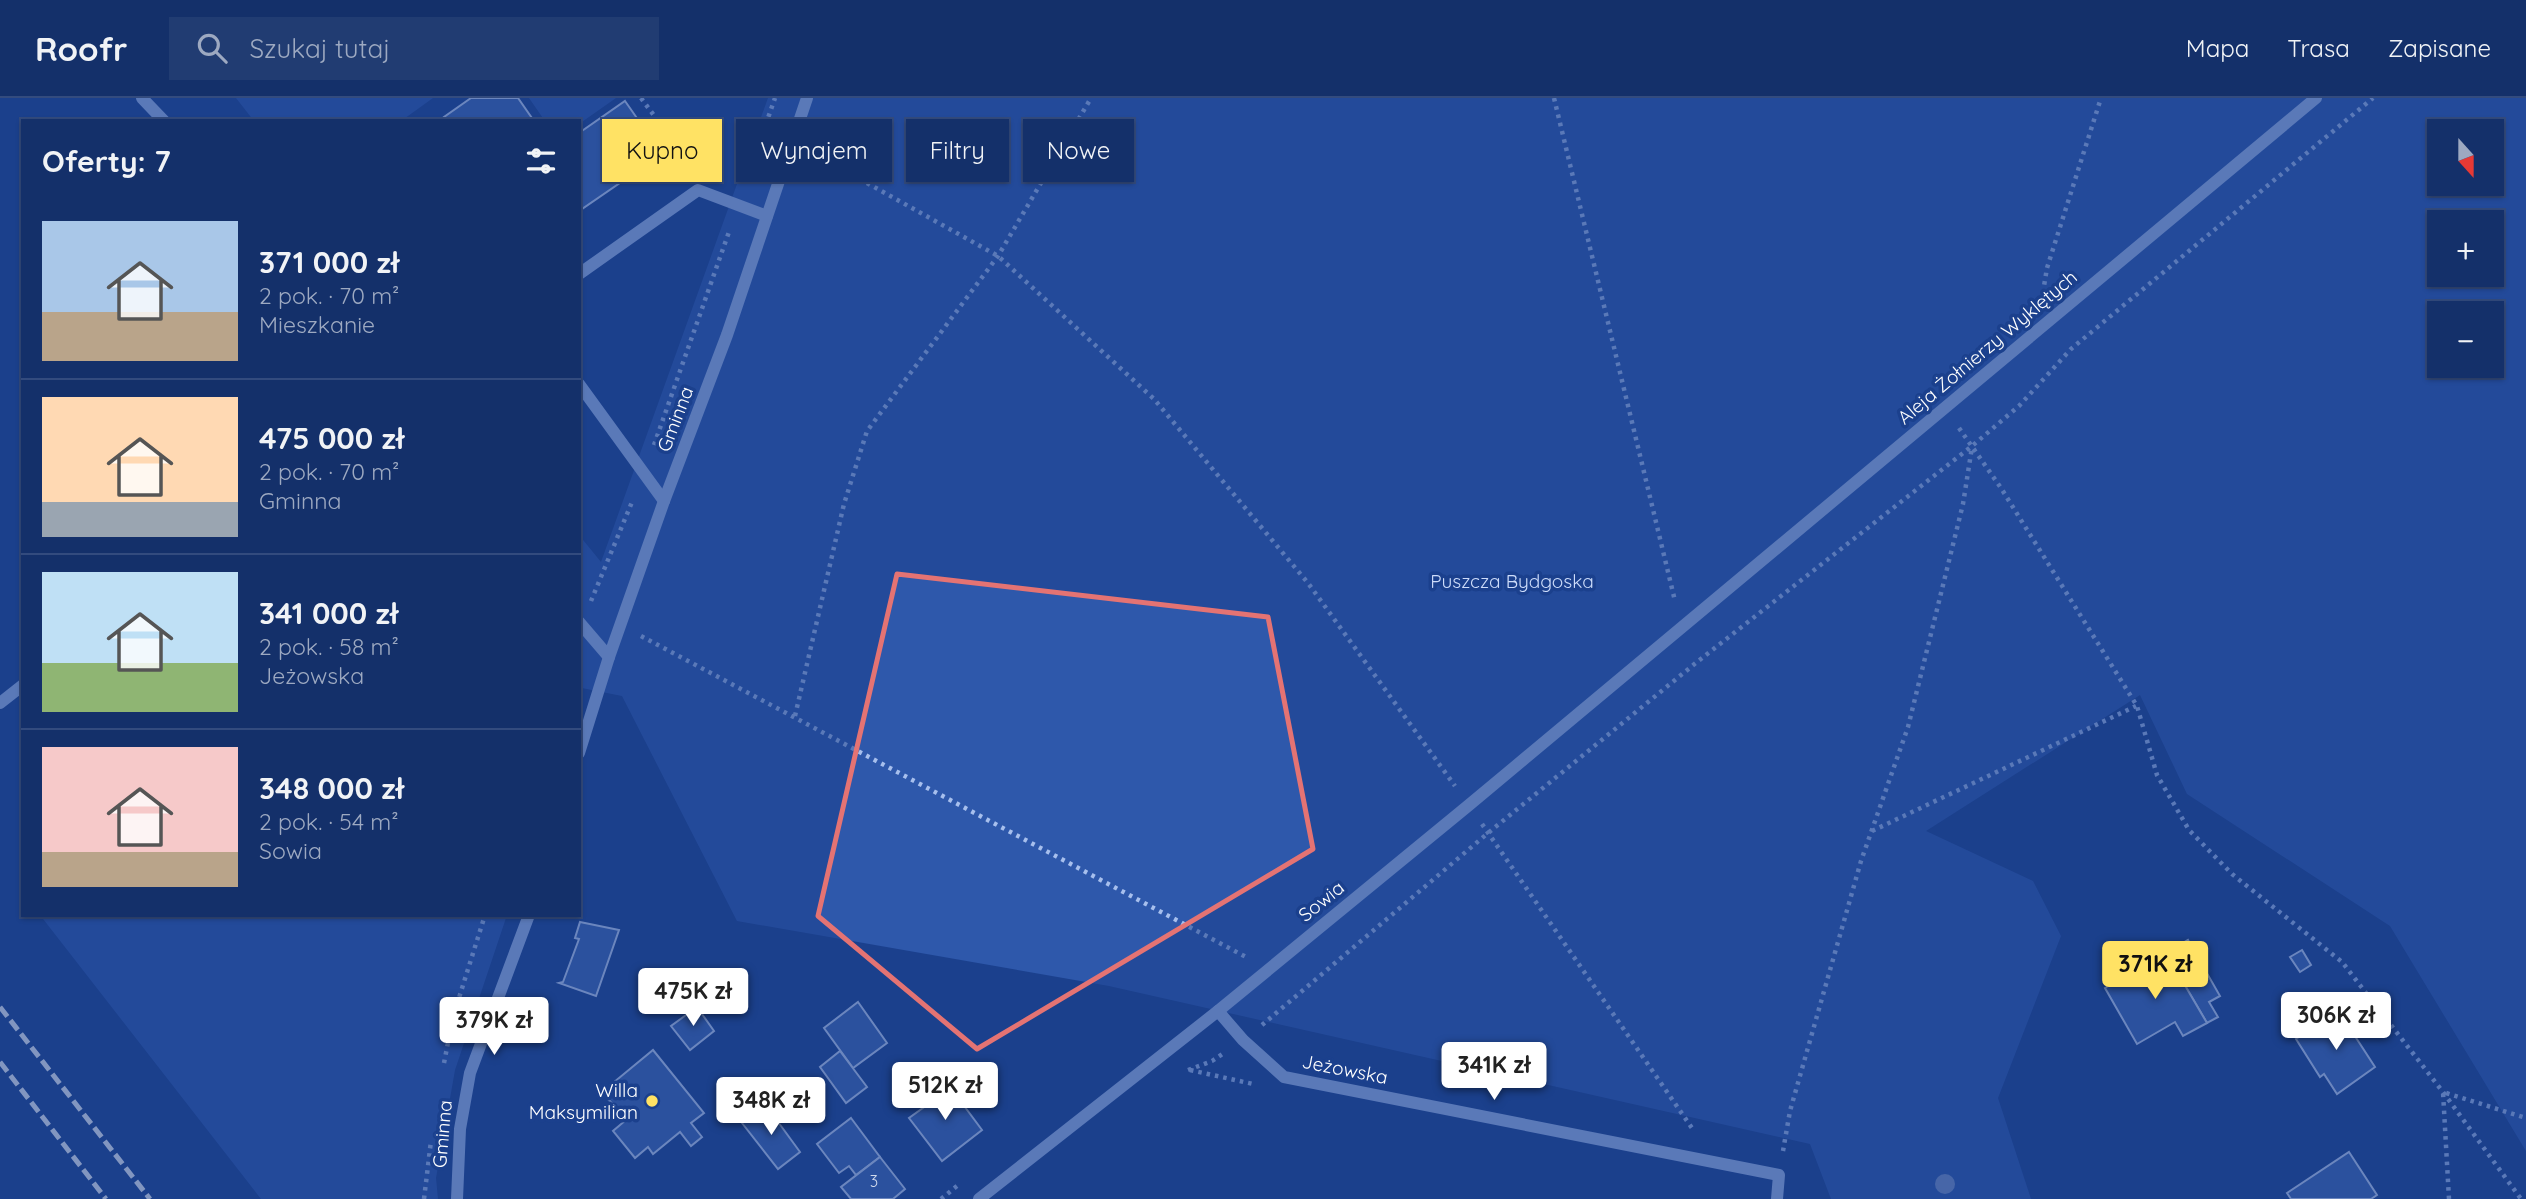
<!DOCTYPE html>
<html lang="pl">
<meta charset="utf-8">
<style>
:root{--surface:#14306a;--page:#213c72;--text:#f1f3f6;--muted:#9da9c1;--line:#334b7e;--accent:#ffe264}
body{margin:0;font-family:Quicksand,sans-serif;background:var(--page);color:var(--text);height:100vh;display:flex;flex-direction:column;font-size:26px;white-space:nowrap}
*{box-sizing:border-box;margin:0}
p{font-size:23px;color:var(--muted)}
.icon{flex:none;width:38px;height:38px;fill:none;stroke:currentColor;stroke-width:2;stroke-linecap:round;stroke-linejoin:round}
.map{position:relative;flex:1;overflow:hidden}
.details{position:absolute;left:21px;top:21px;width:560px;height:798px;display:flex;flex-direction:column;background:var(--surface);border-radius:0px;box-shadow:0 2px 5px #0004,0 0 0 2px var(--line)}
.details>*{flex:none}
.hud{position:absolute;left:602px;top:21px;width:665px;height:63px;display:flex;gap:14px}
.needle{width:46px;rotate:159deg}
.tools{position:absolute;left:2427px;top:21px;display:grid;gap:14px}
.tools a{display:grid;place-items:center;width:77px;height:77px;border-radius:0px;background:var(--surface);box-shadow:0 2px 5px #0004,0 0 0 2px var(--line);font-size:35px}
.price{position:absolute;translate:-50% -60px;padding:0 16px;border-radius:7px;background:#fff;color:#222;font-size:23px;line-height:46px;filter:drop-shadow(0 2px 4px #0008)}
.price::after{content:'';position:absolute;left:50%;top:42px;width:21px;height:16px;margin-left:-10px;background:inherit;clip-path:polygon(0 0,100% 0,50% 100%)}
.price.current{background:var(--accent);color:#111}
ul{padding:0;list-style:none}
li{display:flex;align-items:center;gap:21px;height:175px;padding:0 21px}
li+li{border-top:2px solid var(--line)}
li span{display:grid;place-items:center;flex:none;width:196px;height:140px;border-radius:0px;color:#555}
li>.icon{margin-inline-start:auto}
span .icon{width:84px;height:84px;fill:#fffc;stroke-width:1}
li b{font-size:30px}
h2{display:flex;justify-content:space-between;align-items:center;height:84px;padding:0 21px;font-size:30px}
.chip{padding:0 24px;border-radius:0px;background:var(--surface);box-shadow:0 2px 5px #0004,0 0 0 2px var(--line);font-size:24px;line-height:63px}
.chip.current{background:var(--accent);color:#111}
header{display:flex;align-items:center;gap:42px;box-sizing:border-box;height:98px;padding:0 35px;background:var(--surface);border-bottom:2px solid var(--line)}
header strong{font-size:33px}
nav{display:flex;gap:38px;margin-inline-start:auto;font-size:24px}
.search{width:490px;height:63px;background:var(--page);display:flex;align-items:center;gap:18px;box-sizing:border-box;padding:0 24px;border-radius:0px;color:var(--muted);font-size:26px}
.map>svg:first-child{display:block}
.green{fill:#2e58ab;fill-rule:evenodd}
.building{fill:#3f67b3;stroke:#cddcfa;stroke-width:2}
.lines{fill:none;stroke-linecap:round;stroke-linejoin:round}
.path{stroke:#a7bfed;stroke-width:4.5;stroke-dasharray:3.5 5;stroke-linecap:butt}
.minor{stroke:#a7bfed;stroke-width:12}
.rail{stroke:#fff;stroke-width:5;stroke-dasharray:12 5;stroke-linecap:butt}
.tree{fill:#7d96c9}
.marked{fill:none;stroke:#e47373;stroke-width:5;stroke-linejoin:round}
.poi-dot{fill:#ffe264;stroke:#1b408d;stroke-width:2.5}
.labels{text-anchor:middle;stroke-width:7;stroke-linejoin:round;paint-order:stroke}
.number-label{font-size:16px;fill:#cfd9ec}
.street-label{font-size:19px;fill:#fff;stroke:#1b408d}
.park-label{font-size:19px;fill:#cddcfa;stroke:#1b408d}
.poi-label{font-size:19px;fill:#fff;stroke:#1b408d;text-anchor:end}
</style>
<header>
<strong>Roofr</strong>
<div class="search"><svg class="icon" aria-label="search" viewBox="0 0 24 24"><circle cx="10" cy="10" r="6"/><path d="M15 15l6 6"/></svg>Szukaj tutaj</div>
<nav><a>Mapa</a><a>Trasa</a><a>Zapisane</a></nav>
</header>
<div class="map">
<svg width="2526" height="1101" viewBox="0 0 2526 1101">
<rect width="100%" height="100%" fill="#1b408d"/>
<!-- green -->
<g class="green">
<path d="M236,0H433L401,23H254Z"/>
<path d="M529,0H616L579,26V23H545Z"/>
<path d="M768,0H2526V1053L2390,828L2187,696L2140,597L1926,733L2033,783L2061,838L1998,1000L2031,1101H1831L1810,1046L1109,888L737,823L622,598L582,590L579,597V437L601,464ZM2440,33H2492V86H2440ZM2440,124H2492V177H2440ZM2440,215H2492V268H2440Z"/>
<path d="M40,817H507L455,972L436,1080L438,1101H261Z"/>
</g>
<!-- building -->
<g class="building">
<path d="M471,0H518L534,23H447L444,19Z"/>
<path d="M625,3L662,56L579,113V35Z"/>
<path d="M580,824L619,832L596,898L559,885L563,884L579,841L575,840Z"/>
<path d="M2188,842L2220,898L2209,904L2218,919L2207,925L2166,855Z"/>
<path d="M2302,852L2311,867L2300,874L2290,859Z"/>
<path d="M2166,855L2207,925L2183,938L2175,924L2137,946L2105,890Z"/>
<path d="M858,904L887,945L853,970L824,930Z"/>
<path d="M697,909L714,933L690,952L671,928Z"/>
<path d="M2338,912L2375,969L2337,996L2324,976L2320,979L2296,941Z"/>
<path d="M653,952L704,1015L691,1025L702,1039L691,1048L680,1034L653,1056L648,1049L635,1060L613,1033L626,1022L602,994Z"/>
<path d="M840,953L867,989L846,1005L820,969Z"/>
<path d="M934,988L941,996L950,989L982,1032L942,1063L909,1020L927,1007L920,998Z"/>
<path d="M765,1006L800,1054L778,1071L742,1025Z"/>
<path d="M851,1020L880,1059L856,1077L849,1068L839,1075L817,1046Z"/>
<path d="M2349,1054L2377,1097L2371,1101H2291L2287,1095Z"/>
<path d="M880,1059L905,1091L893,1101H851L841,1089Z"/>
</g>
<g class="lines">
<!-- path -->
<g class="path">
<path d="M641,0L687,62L689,68"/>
<path d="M1554,0L1675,503"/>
<path d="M815,56L998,158L1154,301L1308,485L1455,688"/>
<path d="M746,83L775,0"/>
<path d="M2045,195L2044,188L2047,170L2101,0"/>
<path d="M1959,330L2001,390L2137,608L2157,677L2189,732L2232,776L2342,864L2443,994L2521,1101"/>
<path d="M654,347L730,131"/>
<path d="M591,503L632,404"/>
<path d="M641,538L1246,859"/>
<path d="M795,618L844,406L867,333L998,158L1091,0"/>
<path d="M1482,726L1694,1033"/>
<path d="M1872,733L2136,608"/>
<path d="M1262,927L1488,735L1697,564L1972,348L2019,308L2071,251L2373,0"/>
<path d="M444,965L453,919L485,817"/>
<path d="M1188,972L1212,963L1224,955"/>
<path d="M1190,972L1253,986"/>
<path d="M1783,1053L1790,1013L1861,763L1908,629L1963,406L1972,349"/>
<path d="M424,1101L431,1043"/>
<path d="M941,1101L957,1088"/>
<path d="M2449,1101L2443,994L2526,1020"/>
</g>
<!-- minor -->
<g class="minor">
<path d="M142,0L164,23"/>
<path d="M579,176L698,92L767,118"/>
<path d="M579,286L664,403"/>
<path d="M579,524L609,559"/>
<path d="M0,605L23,587"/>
<path d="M579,655L609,559L664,403L727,237L807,0"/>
<path d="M1218,913L1243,942L1284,979L1779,1077L1777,1101"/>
<path d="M457,1101L460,1031L470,975L529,817"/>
<path d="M979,1101L1218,913L1469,707L2316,0"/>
</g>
<!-- rail -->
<g class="rail">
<path d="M0,909L150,1101"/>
<path d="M0,964L106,1101"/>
</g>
</g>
<!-- trees -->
<circle class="tree" cx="1945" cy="1086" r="10"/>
<!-- marked area -->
<path d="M0 0H2526V1101H0ZM897,476L1268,519L1313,751L977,951L818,818Z" fill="#1b408d" fill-opacity=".55" fill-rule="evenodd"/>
<path class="marked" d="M897,476L1268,519L1313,751L977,951L818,818Z"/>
<!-- markers -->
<circle class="poi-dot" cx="652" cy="1003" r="7"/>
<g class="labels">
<!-- number labels -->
<g class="number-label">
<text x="874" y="1089">3</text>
</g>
<!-- street labels -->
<g class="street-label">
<text transform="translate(1987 249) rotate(-40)" y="7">Aleja Żołnierzy Wyklętych</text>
<text transform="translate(675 321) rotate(-69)" y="7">Gminna</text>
<text transform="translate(1321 803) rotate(-39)" y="7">Sowia</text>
<text transform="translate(1345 971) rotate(11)" y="7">Jeżowska</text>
<text transform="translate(442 1036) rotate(-85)" y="7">Gminna</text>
</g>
<!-- park labels -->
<g class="park-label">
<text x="1512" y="490">Puszcza Bydgoska</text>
</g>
<!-- poi labels -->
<g class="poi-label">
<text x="638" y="999">Willa<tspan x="638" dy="22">Maksymilian</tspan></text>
</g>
</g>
</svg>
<div class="tools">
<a><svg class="needle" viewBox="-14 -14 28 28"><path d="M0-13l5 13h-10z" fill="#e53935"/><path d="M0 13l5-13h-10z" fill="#9da9c1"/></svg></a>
<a>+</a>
<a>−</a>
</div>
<b class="price current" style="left:2155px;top:903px">371K zł</b>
<b class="price" style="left:693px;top:930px">475K zł</b>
<b class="price" style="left:2336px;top:954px">306K zł</b>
<b class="price" style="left:494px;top:959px">379K zł</b>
<b class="price" style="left:1494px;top:1004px">341K zł</b>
<b class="price" style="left:945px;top:1024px">512K zł</b>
<b class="price" style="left:771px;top:1039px">348K zł</b>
<div class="hud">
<a class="chip current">Kupno</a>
<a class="chip">Wynajem</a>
<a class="chip">Filtry</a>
<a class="chip">Nowe</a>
</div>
<section class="details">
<h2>Oferty: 7<svg class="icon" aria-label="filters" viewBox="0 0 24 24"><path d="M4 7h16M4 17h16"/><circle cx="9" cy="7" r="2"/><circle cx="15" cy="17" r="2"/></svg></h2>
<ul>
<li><span style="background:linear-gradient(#a9c7e8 65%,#b9a48a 0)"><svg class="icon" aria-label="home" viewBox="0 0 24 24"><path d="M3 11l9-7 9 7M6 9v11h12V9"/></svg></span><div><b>371 000 zł</b><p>2 pok. · 70 m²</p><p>Mieszkanie</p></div></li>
<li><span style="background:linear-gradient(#ffd9b3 75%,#9aa5b1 0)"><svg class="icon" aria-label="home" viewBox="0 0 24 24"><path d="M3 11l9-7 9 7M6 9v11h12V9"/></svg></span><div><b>475 000 zł</b><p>2 pok. · 70 m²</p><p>Gminna</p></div></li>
<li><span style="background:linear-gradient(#bfe0f5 65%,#8fb573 0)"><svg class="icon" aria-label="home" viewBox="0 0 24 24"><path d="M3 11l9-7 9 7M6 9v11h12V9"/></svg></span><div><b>341 000 zł</b><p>2 pok. · 58 m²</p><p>Jeżowska</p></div></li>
<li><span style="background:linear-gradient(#f6c9c9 75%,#b9a48a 0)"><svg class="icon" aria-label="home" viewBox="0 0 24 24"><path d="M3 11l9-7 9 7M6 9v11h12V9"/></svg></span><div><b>348 000 zł</b><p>2 pok. · 54 m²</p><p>Sowia</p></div></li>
</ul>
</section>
</div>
